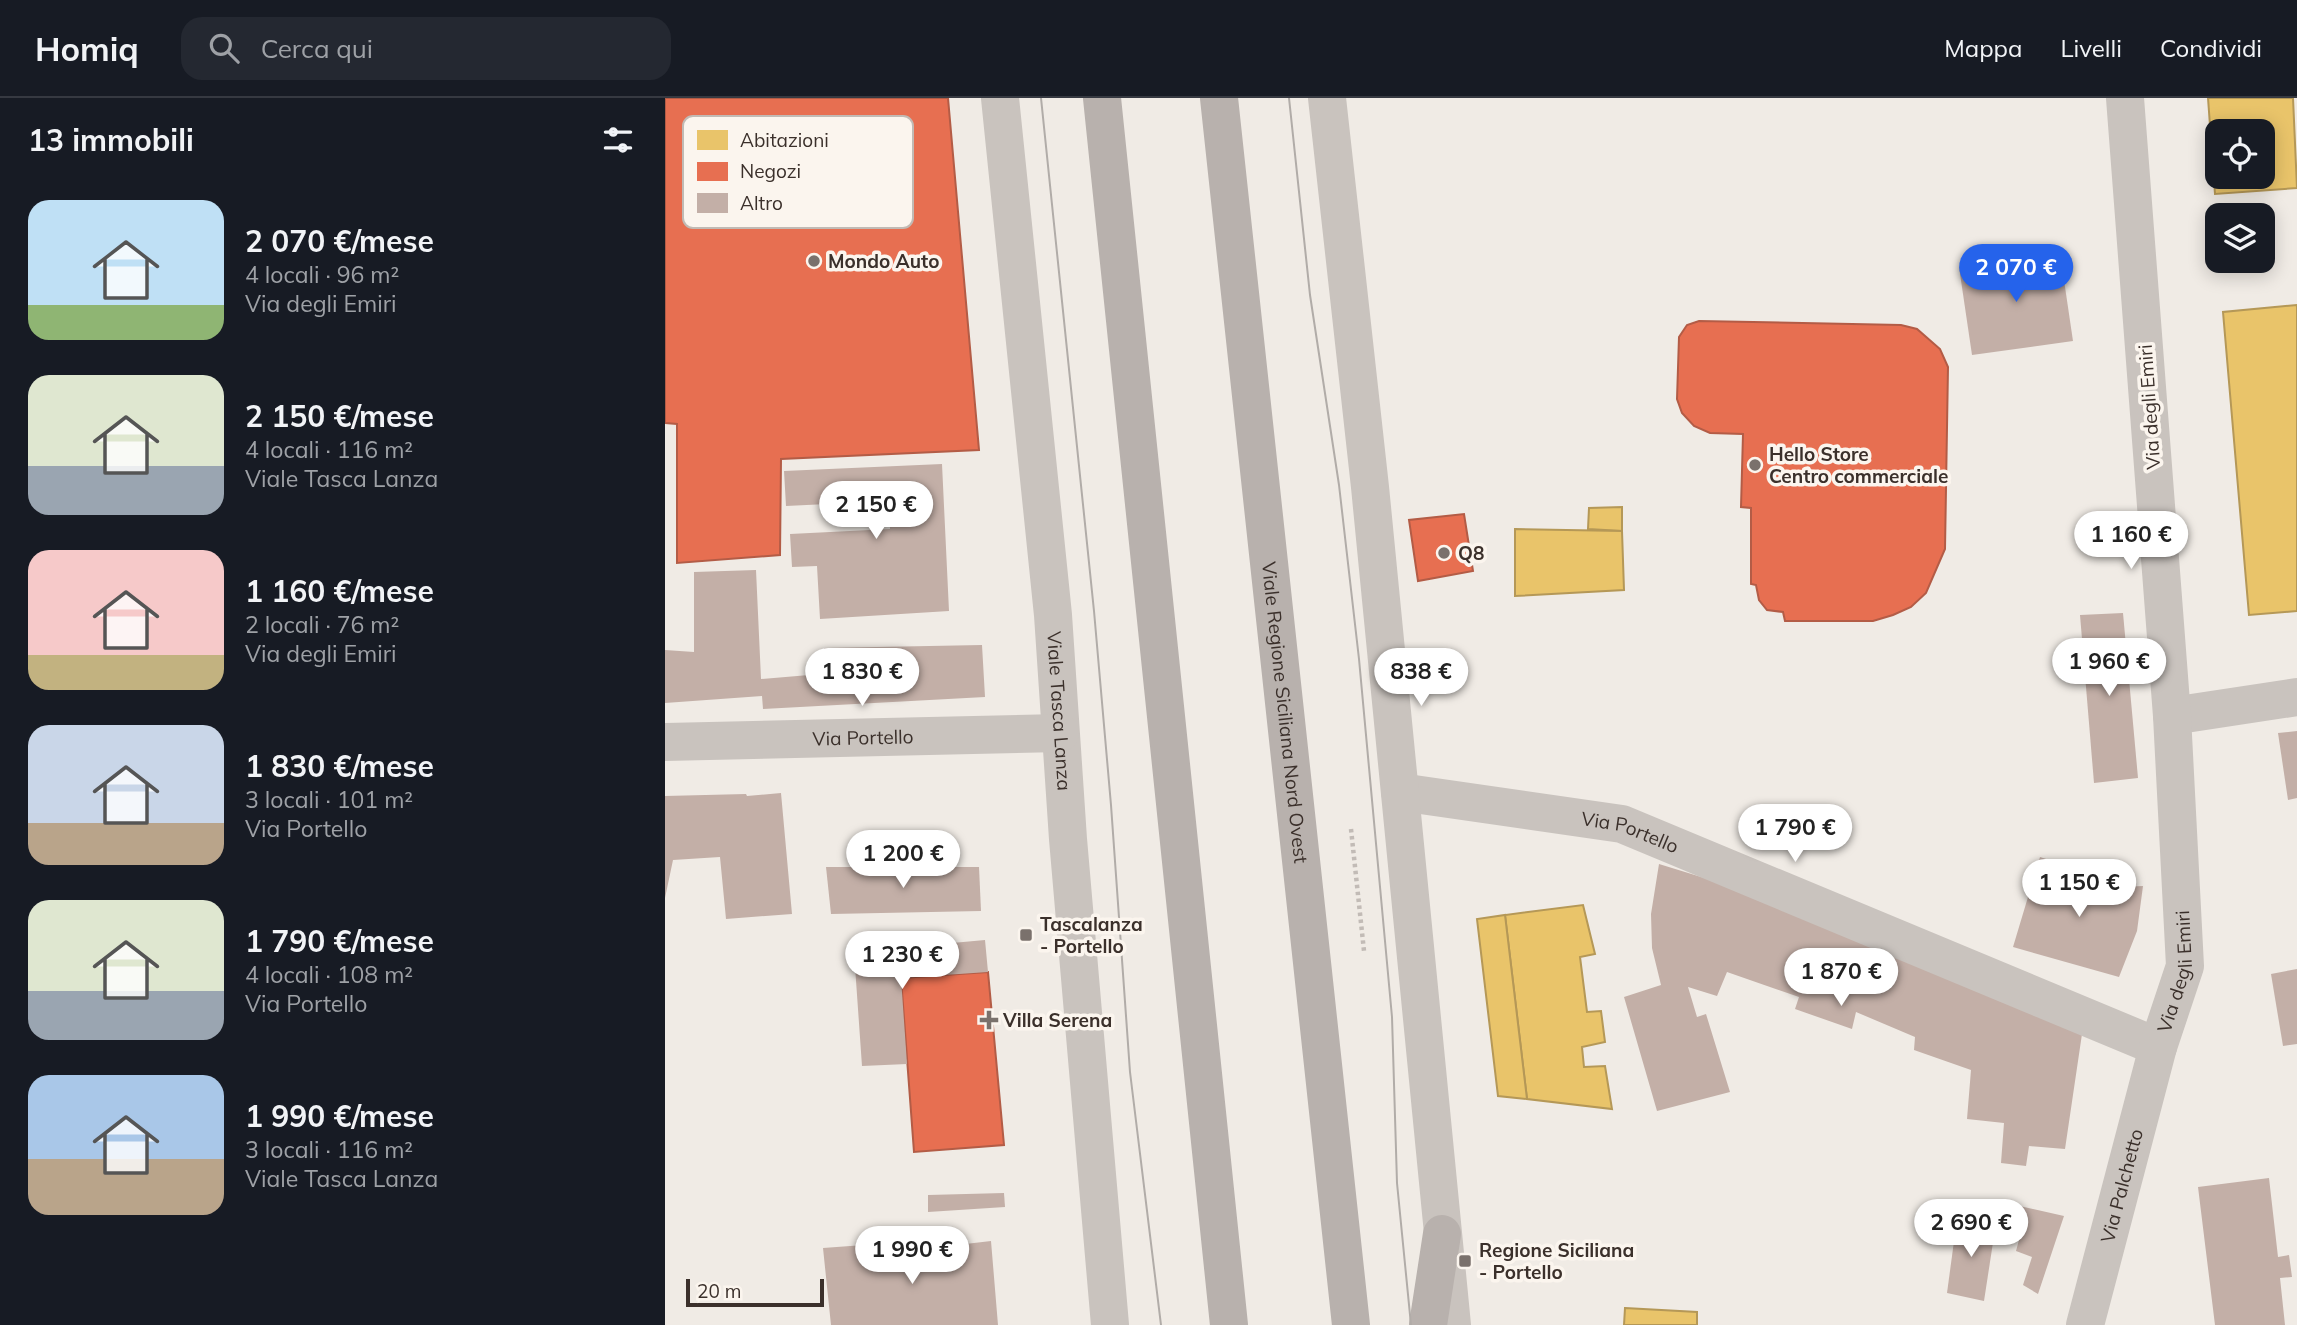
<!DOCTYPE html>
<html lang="it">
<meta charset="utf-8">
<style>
:root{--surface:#171b24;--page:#242831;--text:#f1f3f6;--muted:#9ea1a6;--line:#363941;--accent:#2563eb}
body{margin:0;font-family:Mulish,sans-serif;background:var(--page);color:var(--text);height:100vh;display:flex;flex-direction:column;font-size:26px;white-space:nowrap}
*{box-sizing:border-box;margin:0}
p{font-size:23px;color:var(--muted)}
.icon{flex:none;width:38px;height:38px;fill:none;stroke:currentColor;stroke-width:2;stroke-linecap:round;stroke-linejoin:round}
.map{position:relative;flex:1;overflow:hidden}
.sheet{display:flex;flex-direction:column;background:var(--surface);width:665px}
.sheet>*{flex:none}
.tools{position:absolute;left:1540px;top:21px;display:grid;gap:14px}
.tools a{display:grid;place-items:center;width:70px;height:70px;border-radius:14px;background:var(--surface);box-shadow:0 4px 18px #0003;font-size:35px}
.scale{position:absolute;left:21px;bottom:18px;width:138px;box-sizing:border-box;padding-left:7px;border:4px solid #3b302b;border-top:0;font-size:19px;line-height:24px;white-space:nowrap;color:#3b302b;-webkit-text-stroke:5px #fbf5ee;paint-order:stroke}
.price{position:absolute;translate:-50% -60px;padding:0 16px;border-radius:24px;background:#fff;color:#222;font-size:23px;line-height:46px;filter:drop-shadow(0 2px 4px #0008)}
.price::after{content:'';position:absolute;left:50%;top:42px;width:21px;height:16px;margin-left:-10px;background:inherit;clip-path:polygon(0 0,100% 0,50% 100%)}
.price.selected{background:var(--accent);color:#fff}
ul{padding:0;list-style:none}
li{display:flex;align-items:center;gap:21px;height:175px;padding:0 28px}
li span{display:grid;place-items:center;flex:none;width:196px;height:140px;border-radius:21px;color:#555}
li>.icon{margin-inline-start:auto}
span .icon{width:84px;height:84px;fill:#fffc;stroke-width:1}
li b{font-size:30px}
h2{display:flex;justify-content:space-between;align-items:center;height:84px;padding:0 28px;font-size:30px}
header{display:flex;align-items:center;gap:42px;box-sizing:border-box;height:98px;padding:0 35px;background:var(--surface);border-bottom:2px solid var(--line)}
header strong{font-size:33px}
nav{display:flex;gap:38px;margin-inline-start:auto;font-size:24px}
.search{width:490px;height:63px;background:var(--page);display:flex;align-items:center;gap:18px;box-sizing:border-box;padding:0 24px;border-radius:21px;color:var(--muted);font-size:26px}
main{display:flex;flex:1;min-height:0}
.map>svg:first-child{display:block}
.homes{fill:#e9c46a;stroke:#b59857;stroke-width:2;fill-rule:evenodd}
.shops{fill:#e76f51;stroke:#b35c46;stroke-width:2}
.building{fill:#c3afa7}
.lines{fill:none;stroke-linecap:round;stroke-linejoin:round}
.path{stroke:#c2bbb6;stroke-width:4.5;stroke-dasharray:3.5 3.5;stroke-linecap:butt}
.minor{stroke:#c9c3be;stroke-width:38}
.tertiary{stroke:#c9c3be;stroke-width:38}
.primary{stroke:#b8b1ad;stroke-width:38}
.tram{stroke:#b1aca8;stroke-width:2}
.poi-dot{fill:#7a716c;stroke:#fbf5ee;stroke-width:2.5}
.labels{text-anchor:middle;stroke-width:7;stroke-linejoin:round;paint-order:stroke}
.poi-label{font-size:19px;font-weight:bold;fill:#3b302b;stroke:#fbf5ee;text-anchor:start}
.street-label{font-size:19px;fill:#3b302b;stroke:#fbf5ee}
.key{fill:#fbf5ee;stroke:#c1bab4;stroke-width:2}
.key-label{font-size:19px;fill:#3b302b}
</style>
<header>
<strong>Homiq</strong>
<div class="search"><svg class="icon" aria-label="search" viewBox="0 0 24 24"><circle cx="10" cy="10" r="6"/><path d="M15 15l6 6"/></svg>Cerca qui</div>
<nav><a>Mappa</a><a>Livelli</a><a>Condividi</a></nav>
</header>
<main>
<section class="sheet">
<h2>13 immobili<svg class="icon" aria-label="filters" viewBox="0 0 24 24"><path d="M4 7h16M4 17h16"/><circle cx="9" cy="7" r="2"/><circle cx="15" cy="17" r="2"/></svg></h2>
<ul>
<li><span style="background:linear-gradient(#bfe0f5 75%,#8fb573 0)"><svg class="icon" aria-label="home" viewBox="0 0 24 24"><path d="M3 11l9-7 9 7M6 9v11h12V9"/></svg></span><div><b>2 070 €/mese</b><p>4 locali · 96 m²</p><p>Via degli Emiri</p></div></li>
<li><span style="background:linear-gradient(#dfe7d0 65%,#9aa5b1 0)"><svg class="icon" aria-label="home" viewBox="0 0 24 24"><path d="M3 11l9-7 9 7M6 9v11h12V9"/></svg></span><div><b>2 150 €/mese</b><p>4 locali · 116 m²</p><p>Viale Tasca Lanza</p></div></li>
<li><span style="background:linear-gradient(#f6c9c9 75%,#c2b280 0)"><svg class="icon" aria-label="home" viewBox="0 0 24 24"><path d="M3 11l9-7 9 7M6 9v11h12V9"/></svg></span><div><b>1 160 €/mese</b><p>2 locali · 76 m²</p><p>Via degli Emiri</p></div></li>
<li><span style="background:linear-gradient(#c9d6e8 70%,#b9a48a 0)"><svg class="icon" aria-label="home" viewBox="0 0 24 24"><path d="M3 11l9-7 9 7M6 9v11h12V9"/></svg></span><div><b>1 830 €/mese</b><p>3 locali · 101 m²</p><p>Via Portello</p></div></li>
<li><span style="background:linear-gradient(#dfe7d0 65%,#9aa5b1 0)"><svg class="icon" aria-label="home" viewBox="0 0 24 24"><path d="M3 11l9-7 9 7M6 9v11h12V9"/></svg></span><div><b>1 790 €/mese</b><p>4 locali · 108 m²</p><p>Via Portello</p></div></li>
<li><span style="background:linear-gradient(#a9c7e8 60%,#b9a48a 0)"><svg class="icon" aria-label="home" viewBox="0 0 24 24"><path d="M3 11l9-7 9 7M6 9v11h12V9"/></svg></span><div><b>1 990 €/mese</b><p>3 locali · 116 m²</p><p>Viale Tasca Lanza</p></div></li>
</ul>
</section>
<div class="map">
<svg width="1632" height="1227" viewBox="0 0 1632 1227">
<rect width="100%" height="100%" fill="#f0ebe5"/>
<!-- homes -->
<g class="homes">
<path d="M1543,0H1628L1632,90L1550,96ZM1552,33H1598V79H1552Z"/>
<path d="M1632,207V513L1584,517L1558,214Z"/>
<path d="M957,409V433L923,431L924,410Z"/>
<path d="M850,431L957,433L959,492L850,498Z"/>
<path d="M918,807L930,856L915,859L922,914L936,913L940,944L917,949L919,969L940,968L947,1011L862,1001L840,817Z"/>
<path d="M840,817L862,1001L833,998L812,821Z"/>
<path d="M960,1210L1032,1214V1227H959Z"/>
</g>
<!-- shops -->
<g class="shops">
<path d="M0,0H283L314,352L116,361L115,457L12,465V326L0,325Z"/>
<path d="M1034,223L1236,227L1252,231L1275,251L1283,269L1280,451L1261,495L1246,509L1228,517L1208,523H1120L1118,514L1102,512L1094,502L1091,487L1086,486V410L1076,409L1078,336L1045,335L1029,328L1017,315L1012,301L1014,239L1022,227Z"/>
<path d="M799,416L808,473L753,483L744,422Z"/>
<path d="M323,874L339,1047L249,1054L236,880Z"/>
</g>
<!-- building -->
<g class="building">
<path d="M1395,155L1408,243L1307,257L1294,169Z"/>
<path d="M277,366L284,513L155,521L152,468L127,469L125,436L225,431L224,403L121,408L119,373Z"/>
<path d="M91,472L96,581L144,577L146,574H159V550L317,547L320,599L98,611L97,598L0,605V552L29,554V474Z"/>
<path d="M1458,515L1473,680L1429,685L1415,517Z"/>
<path d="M1632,633V700L1623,702L1613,635Z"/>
<path d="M116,695L127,816L61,821L55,759L8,762L0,800V698L81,696L82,698Z"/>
<path d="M1375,759L1437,779L1434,790L1478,788L1472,833L1454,879L1348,849Z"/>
<path d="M994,766L1059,786L1417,936L1400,1051L1364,1048L1361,1068L1336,1065L1339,1025L1302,1021L1306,972L1249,952L1250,939L1191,914L1187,931L1130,911L1134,899L1062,874L1052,898L1023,889L1032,919L1041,916L1065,994L992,1013L959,899L996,887L987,850L986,816Z"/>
<path d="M161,769H314L316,813L166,816Z"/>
<path d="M320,842L323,874L236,880L242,966L197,968L189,854Z"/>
<path d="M1632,871V946L1618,948L1606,876Z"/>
<path d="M1604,1080L1613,1159L1624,1157L1627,1179L1615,1180L1620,1227H1550L1533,1089Z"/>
<path d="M339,1095L340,1109L263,1114V1097Z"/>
<path d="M1350,1107L1399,1118L1373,1196L1358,1187L1367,1159L1351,1153L1357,1131L1345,1127Z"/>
<path d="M1292,1121L1331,1125L1319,1203L1282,1195Z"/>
<path d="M326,1143L333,1227H166L158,1150L199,1147L198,1158Z"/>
</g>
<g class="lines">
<!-- path -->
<path class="path" d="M686,731L699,853"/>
<!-- minor -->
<g class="minor">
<path d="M1507,618L1632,599"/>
<path id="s1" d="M735,694L957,726L1493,949"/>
<path id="s2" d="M1420,1227L1493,949L1520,868L1507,618L1460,0"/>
</g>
<!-- tertiary -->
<g class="tertiary">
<path id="s3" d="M335,0L388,517L403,741L445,1227"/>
<path d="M662,0L705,389L787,1227"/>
<path id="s4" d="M0,644L395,635"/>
</g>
<!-- primary -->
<g class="primary">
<path d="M437,0L564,1227"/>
<path id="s5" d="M554,0L686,1227"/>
<path d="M763,1227L777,1136"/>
</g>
<!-- tram -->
<g class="tram">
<path d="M376,0L429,513L446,707L465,974L496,1227"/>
<path d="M624,0L645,197L674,387L694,561L727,919L732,1085L746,1227"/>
</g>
</g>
<!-- markers -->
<g class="poi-dot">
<circle cx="149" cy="163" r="7"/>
<circle cx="1090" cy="367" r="7"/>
<circle cx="779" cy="455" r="7"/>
<rect x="354" y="830" width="14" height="14" rx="3.5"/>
<path d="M320.5 911.5h7v7h7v7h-7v7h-7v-7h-7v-7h7z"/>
<rect x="793" y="1156" width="14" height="14" rx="3.5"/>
</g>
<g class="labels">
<!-- poi labels -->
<g class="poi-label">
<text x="163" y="170">Mondo Auto</text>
<text x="1104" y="363">Hello Store<tspan x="1104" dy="22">Centro commerciale</tspan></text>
<text x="793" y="462">Q8</text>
<text x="375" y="833">Tascalanza<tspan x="375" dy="22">- Portello</tspan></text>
<text x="338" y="929">Villa Serena</text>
<text x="814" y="1159">Regione Siciliana<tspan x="814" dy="22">- Portello</tspan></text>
</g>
<!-- street labels -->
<g class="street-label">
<text transform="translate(1484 309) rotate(-94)" y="7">Via degli Emiri</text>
<text dy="7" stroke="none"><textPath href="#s3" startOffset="616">Viale Tasca Lanza</textPath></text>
<text dy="7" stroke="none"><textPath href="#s5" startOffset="618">Viale Regione Siciliana Nord Ovest</textPath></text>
<text dy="7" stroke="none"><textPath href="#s4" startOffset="198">Via Portello</textPath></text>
<text dy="7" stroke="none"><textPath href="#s1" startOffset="234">Via Portello</textPath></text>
<text dy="7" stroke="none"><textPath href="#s2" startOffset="366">Via degli Emiri</textPath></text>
<text dy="7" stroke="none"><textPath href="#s2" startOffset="144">Via Palchetto</textPath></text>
</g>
</g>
<!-- legend -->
<rect x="18" y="18" width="230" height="112" rx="10" class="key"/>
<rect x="32" y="32" width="31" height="20" fill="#e9c46a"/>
<rect x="32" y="64" width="31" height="19" fill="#e76f51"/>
<rect x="32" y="95" width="31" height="20" fill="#c3afa7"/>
<g class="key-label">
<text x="75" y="49">Abitazioni</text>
<text x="75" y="80">Negozi</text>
<text x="75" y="112">Altro</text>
</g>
</svg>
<div class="tools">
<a><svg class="icon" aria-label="locate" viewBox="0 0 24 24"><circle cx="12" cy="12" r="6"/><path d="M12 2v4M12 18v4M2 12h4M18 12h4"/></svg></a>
<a><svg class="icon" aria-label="layers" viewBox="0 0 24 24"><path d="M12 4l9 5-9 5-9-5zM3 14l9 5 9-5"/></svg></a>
</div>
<div class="scale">20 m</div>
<b class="price selected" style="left:1351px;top:206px">2 070 €</b>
<b class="price" style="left:211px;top:443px">2 150 €</b>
<b class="price" style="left:1466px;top:473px">1 160 €</b>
<b class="price" style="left:1444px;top:600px">1 960 €</b>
<b class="price" style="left:197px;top:610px">1 830 €</b>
<b class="price" style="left:756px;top:610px">838 €</b>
<b class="price" style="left:1130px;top:766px">1 790 €</b>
<b class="price" style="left:238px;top:792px">1 200 €</b>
<b class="price" style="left:1414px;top:821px">1 150 €</b>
<b class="price" style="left:237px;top:893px">1 230 €</b>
<b class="price" style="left:1176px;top:910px">1 870 €</b>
<b class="price" style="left:1306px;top:1161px">2 690 €</b>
<b class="price" style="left:247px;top:1188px">1 990 €</b>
</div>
</main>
